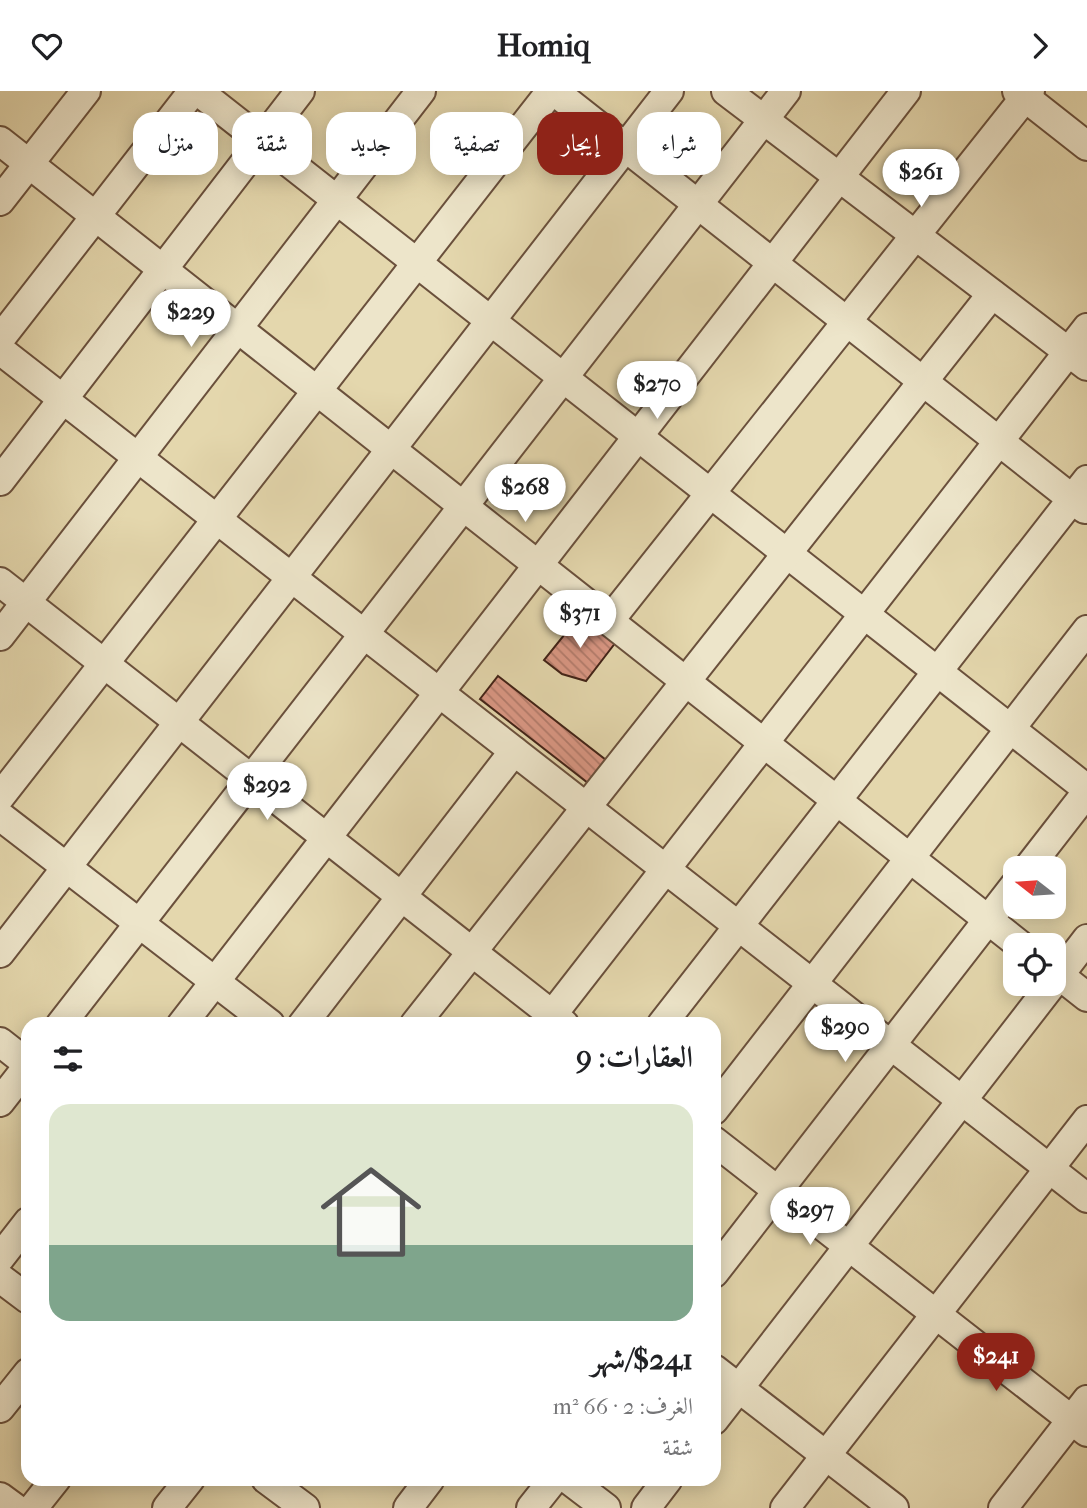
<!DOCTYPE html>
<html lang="ar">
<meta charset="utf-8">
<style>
:root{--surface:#fff;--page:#f6f6f6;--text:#202124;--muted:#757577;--line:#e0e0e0;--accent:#8f2418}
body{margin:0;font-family:"IM FELL French Canon",Amiri,serif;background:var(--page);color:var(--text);direction:rtl;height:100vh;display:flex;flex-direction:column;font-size:26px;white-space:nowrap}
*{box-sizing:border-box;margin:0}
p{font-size:23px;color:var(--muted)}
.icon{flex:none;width:38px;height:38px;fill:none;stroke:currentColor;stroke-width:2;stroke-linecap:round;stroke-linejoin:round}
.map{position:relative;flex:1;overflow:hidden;direction:ltr}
.panel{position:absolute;left:21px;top:926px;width:700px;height:469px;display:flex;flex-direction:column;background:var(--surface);border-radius:21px;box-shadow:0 4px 18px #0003;direction:rtl}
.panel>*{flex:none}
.top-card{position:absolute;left:21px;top:21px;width:700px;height:63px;direction:rtl;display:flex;gap:14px}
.needle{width:46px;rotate:287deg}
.buttons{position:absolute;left:1003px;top:765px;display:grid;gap:14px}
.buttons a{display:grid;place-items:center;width:63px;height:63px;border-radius:14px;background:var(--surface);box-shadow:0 4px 18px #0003;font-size:35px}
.price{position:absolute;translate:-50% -60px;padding:0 16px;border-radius:24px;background:#fff;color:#222;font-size:23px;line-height:46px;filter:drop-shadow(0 2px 4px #0008)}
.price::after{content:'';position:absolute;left:50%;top:42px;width:21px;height:16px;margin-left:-10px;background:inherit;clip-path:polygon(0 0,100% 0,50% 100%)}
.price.active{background:var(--accent);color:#fff}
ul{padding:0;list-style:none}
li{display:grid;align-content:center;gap:14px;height:371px;padding:0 28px}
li+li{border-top:2px solid var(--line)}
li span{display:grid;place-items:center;height:217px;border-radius:21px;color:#555}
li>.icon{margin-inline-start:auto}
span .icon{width:126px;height:126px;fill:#fffc;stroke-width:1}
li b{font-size:30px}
h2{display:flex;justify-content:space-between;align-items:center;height:84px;padding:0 28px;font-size:30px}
.tag{padding:0 24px;border-radius:21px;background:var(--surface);box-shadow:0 4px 18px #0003;font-size:24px;line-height:63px}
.tag.active{background:var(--accent);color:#fff}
header{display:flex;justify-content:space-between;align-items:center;height:91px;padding:0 28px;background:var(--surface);font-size:32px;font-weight:800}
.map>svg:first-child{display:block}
.building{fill:url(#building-back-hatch);stroke:#422317;stroke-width:2}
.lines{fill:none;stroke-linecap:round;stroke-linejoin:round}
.minor-casing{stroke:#6a503c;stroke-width:32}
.minor{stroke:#ede5ca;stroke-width:28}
</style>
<header><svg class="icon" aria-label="forward" viewBox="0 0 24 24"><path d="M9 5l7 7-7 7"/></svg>Homiq<svg class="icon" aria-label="heart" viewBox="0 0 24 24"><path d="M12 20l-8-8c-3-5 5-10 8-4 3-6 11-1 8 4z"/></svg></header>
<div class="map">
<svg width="1087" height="1417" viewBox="0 0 1087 1417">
<defs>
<pattern id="building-back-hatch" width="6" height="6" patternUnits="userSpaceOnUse" patternTransform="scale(1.75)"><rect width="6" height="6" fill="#da9784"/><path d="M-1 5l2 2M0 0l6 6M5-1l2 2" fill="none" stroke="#b27b6b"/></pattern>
</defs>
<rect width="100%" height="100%" fill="#e4d7ad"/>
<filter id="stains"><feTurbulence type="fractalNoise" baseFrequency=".00286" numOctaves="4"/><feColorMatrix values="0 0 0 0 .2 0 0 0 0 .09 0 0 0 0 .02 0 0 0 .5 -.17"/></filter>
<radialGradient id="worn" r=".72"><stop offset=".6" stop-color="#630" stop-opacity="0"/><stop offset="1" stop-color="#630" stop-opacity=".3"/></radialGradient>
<!-- building -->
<g class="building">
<path d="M581,523L616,551L586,590L562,583L544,569Z"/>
<path d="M498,585L606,669L588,692L480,608Z"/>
</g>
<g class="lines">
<!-- minor casing -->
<g class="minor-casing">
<g id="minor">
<path d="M198,0L1087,698"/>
<path d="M554,0L1085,418"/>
<path d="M726,0L1087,275"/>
<path d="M1017,0L1087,55"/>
<path d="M0,50L1020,854"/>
<path d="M0,110L86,0"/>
<path d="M0,248L193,0"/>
<path d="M0,259L1087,1107"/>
<path d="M0,390L300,0"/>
<path d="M0,491L564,933"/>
<path d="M609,530L1030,0"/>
<path d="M0,545L421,0"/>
<path d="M0,706L551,0"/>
<path d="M0,725L270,933"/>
<path d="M1028,777L1087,701"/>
<path d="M0,862L669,0"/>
<path d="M1054,880L1087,906"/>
<path d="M1054,891L1087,848"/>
<path d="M61,933L786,0"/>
<path d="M182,933L906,0"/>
<path d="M303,933L514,660"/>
<path d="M415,933L992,203"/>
<path d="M545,933L1087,237"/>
<path d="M662,933L1087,389"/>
<path d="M0,951L28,973"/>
<path d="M0,1011L28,975"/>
<path d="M714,1019L1087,539"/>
<path d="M714,1050L1087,1341"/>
<path d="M0,1167L28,1131"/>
<path d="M714,1182L1015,794"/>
<path d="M0,1187L28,1208"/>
<path d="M714,1278L894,1417"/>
<path d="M0,1317L28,1282"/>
<path d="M714,1329L1053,892"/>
<path d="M266,1388L305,1417"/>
<path d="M568,1388L606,1417"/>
<path d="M0,1406L15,1417"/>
<path d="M33,1417L56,1388"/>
<path d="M167,1417L190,1388"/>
<path d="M408,1417L430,1388"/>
<path d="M531,1417L554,1388"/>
<path d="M646,1417L668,1388"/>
<path d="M785,1417L1087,1029"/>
<path d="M1003,1417L1087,1309"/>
</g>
</g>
<!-- minor -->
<use href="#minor" class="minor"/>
</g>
<rect width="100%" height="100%" filter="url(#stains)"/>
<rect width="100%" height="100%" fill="url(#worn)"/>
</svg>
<div class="buttons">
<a><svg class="needle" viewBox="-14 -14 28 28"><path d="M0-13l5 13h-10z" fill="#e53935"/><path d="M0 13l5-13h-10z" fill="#757577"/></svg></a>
<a><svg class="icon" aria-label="locate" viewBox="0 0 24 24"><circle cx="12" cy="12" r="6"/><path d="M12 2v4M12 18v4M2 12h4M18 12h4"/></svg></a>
</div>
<b class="price" style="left:921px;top:118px">$261</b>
<b class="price" style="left:191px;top:258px">$229</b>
<b class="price" style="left:657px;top:330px">$270</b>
<b class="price" style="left:525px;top:433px">$268</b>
<b class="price" style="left:580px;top:559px">$371</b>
<b class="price" style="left:267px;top:731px">$292</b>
<b class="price" style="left:845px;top:973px">$290</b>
<b class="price" style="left:810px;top:1156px">$297</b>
<b class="price active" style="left:996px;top:1302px">$241</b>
<div class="top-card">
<a class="tag">شراء</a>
<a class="tag active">إيجار</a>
<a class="tag">تصفية</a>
<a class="tag">جديد</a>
<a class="tag">شقة</a>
<a class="tag">منزل</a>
</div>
<section class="panel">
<h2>العقارات: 9<svg class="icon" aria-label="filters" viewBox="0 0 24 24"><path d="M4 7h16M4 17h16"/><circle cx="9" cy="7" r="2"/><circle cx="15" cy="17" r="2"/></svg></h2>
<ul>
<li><span style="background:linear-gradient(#dfe7d0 65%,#7fa58c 0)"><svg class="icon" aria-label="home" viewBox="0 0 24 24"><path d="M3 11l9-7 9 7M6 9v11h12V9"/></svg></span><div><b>$241/شهر</b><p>الغرف: 2 · 66 m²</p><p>شقة</p></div></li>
</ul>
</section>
</div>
